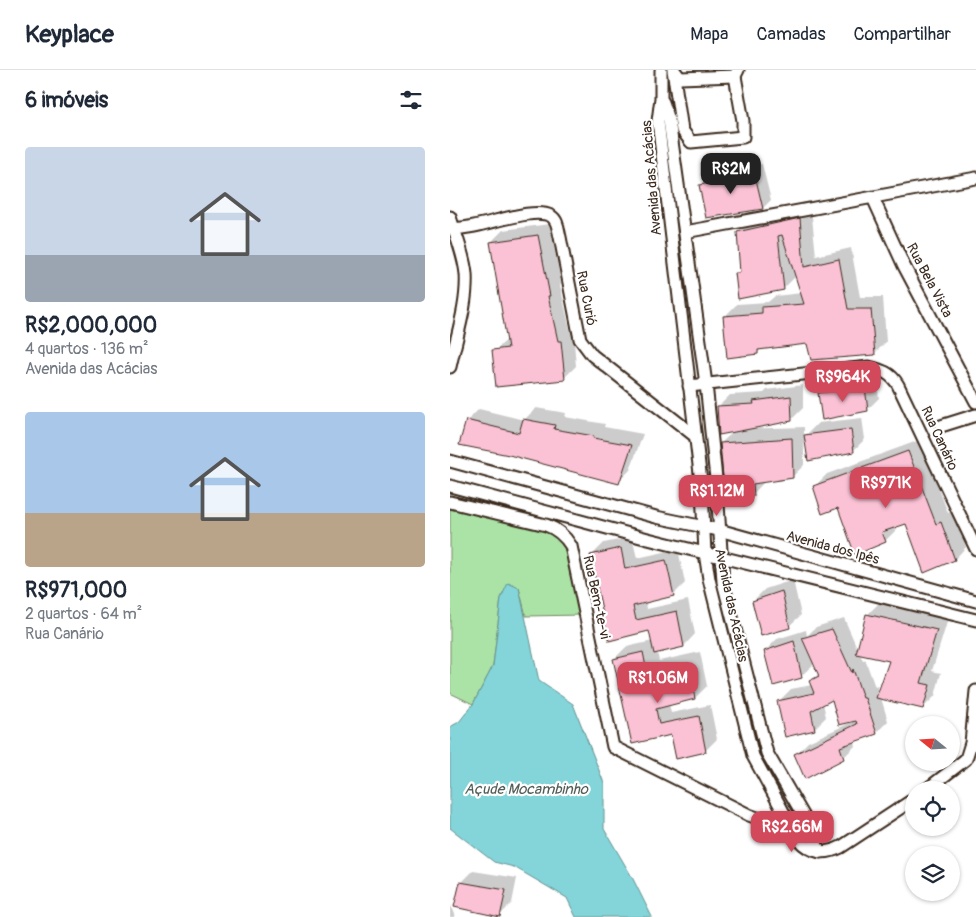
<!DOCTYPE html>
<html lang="pt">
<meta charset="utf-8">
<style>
:root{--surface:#fff;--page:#f6f6f7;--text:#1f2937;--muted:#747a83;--line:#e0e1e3;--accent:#d1495b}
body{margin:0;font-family:Pangolin,sans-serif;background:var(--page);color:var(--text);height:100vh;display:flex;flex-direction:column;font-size:19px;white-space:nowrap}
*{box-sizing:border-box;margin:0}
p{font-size:16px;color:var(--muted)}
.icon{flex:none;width:28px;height:28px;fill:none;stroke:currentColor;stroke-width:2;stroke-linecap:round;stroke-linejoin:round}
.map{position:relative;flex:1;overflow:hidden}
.sheet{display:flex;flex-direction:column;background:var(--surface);width:450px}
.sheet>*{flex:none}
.needle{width:32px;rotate:288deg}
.tools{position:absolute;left:455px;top:646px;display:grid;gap:10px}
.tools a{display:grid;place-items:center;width:55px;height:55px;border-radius:50%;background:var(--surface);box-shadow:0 1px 4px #0004;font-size:25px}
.price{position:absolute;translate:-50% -42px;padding:0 11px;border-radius:10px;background:var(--accent);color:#fff;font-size:16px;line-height:32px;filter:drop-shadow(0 1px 2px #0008)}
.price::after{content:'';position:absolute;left:50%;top:30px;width:15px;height:11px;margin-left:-8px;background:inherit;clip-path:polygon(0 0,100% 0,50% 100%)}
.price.on{background:#222;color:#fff}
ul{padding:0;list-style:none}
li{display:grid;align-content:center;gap:10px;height:265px;padding:0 25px}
li span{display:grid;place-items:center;height:155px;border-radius:5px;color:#555}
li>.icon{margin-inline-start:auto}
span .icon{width:90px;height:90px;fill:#fffc;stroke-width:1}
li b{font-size:21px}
h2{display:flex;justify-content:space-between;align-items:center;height:60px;padding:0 25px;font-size:21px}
header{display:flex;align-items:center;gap:30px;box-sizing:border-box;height:70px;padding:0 25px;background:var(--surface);border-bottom:1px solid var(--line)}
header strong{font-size:24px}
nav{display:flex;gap:28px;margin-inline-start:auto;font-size:18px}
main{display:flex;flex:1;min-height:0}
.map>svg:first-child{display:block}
.green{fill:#abe3a6;stroke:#738662}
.water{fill:#83d5da;stroke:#66918f}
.shadow{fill:#0003;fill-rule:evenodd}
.building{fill:#fbc2d6;stroke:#3b2a1e}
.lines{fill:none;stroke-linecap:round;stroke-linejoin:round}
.minor-casing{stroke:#3b2a1e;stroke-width:15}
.minor{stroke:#fff;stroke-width:11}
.labels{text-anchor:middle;stroke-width:4.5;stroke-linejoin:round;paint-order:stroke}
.street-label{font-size:14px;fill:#3b2a1e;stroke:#fff}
.water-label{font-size:15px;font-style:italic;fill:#515d56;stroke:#fff}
</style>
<header>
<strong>Keyplace</strong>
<nav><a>Mapa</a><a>Camadas</a><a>Compartilhar</a></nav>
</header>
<main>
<section class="sheet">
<h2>6 imóveis<svg class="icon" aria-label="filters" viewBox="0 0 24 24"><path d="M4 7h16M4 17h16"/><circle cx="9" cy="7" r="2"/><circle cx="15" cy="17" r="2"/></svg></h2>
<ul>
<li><span style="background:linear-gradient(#c9d6e8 70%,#9aa5b1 0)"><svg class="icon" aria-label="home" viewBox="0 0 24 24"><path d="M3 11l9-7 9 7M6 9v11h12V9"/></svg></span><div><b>R$2,000,000</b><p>4 quartos · 136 m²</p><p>Avenida das Acácias</p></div></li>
<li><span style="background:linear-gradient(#a9c7e8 65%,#b9a48a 0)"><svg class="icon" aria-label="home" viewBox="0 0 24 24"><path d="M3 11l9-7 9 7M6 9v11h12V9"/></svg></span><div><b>R$971,000</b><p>2 quartos · 64 m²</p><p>Rua Canário</p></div></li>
</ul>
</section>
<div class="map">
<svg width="526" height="847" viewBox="0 0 526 847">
<rect width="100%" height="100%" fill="#fff"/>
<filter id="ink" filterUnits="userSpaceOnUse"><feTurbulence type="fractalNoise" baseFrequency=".02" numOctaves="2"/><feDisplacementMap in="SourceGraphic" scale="10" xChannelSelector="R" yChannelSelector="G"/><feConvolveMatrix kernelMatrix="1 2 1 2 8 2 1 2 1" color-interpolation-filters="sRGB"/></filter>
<g filter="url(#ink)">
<!-- green -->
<path class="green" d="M0,432L95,456L119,477L133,545L76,546L69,518L51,528L43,596L23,634L0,623Z"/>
<!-- water -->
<path class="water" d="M58,513L69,518L89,611L123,634L154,713V759L182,807L202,847H126L117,828L64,797L44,792L0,758V657L9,652L23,634L43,596L51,528Z"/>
<!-- shadow -->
<g class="shadow">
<path d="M312,94L321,130L313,138L257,147L250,115L258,107H263L269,100Z"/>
<path d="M361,137L366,186L401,178L410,227H433L436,272L424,284L358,273L312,278L307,283L275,246L287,234L318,232L325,226L352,223L346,206L333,219L286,204L291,199L289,162L301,150Z"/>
<path d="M100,154L111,213L110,215L120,260H123L126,296L114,308L44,281L58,269L41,172L53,160Z"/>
<path d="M426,306L429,328L417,340L370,324L382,312Z"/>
<path d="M353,315V338L341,350L293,359L354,357V395L342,407L315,411L303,424L271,373L284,361L268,337L280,325L314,323L317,320Z"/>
<path d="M86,338L116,343L115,347L155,354L154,357L193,364L180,400L168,412L17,351L29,339L74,350Z"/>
<path d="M412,348L415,369L403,381L356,365L368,353Z"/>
<path d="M470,370L498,443L502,441L516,477L505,489L457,452L446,456L447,459L435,471L365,416L377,404ZM431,456L435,467H433Z"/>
<path d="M182,467L187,488L228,479L235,513L223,525L196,531L197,539L238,530L245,564L234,576L207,582L209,591L250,582L257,616L245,628L219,634L221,643L260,635L267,669L255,681L222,663L183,673L164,589L176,577L203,571L200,559L160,569L142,485L154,473Z"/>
<path d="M343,510L351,545L339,556L303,531L315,519Z"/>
<path d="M429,533L498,549L482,601L491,603L485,626L473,638L431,628L438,651L426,663L404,671L405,676L393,688L346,684L358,672L402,652L383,628L373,633L376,647L364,659L329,631L341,619L362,615L361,612L369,603L365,593L351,606L315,581L327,569L356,560L357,566L366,557L394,548L408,580L417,545ZM410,584L441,590L429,623L427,616L425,617L415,589L413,591Z"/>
<path d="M23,801L67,808L62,833L50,845L11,813Z"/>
<path d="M0,834L5,847H0Z"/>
</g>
<!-- building -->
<g class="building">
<path d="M304,101L313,139L256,148L249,115L261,113L260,108Z"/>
<path d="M350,148L354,197L389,189L398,239H421L425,285L361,290L357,274L308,280V284L277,288L273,246L312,243V237L354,234L332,165L328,166L334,220L288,229L285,203H290L287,162Z"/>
<path d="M88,165L100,226H98L108,271H111L115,310L46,317L42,280L58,278L40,172Z"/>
<path d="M415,317L418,341L372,350L368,323Z"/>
<path d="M341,326L342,351L269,365L267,336L304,334L303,331Z"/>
<path d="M73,349L105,355L104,359L144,366L143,368L182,375L169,414L59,385L9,375L16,350L69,363Z"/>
<path d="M401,359L404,382L358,391L354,365Z"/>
<path d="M342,368L343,408L303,414L304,426L275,429L270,373Z"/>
<path d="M458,381L486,454L491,452L505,490L474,503L456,454L432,462L436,472L405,485L388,438L372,444L363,416Z"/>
<path d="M171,478L175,499L216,490L224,526L183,536L186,550L227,541L234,577L204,584L199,561L159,571L140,485Z"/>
<path d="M332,521L340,558L311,566L302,531Z"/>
<path d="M416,544L487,560L471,613L480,615L473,639L426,628L439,591L406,584Z"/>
<path d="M382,559L402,603L403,599L413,628H415L427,664L390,677L394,689L355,709L344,684L407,654L406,651L389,655L382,630L361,641L365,660L335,667L327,631L364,623L359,611L369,606L352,568Z"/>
<path d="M344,571L352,608L323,616L314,581Z"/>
<path d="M193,582L197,602L238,593L245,629L206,639L209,654L249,646L256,682L226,689L221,665L182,674L163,589Z"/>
<path d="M10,812L56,820L50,847L4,837Z"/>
</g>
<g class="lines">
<!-- minor casing -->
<g class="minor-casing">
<g id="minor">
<path d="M211,0V28L208,51L252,420L255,483L259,509L303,686L348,769C360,783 375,785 391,777L464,729"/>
<path d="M223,0L232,60L241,72L293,67V51L285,6L288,0"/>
<path d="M224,0L230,8L285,6"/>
<path d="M213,32L219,50L256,314L267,418L273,512L317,683L353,745L370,782"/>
<path d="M423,128L454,196L526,332"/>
<path d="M0,147C6,166 14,184 16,204C18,234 6,268 0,297"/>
<path d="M0,158C24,162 80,135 101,146C108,150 108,160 110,167L130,269L142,285L245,366"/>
<path d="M235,162L526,108"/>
<path d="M239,316L419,297C432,300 441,303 448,315L526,479"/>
<path d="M491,356L526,345"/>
<path d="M0,391L206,447L269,460L526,531"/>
<path d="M0,416L198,469L526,550"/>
<path d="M0,432L96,455C107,459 115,466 121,476L163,677L299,745L348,763"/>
<path d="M476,720L516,689L521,673L526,621"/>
</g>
</g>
<!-- minor -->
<use href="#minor" class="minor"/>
</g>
</g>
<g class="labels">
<!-- street labels -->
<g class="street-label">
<text transform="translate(201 108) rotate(-95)" y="5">Avenida das Acácias</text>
<text transform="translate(480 210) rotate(62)" y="5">Rua Bela Vista</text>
<text transform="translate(137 228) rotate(79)" y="5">Rua Curió</text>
<text transform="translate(490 368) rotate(65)" y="5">Rua Canário</text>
<text transform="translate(383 477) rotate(15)" y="5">Avenida dos Ipês</text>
<text transform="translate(147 527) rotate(78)" y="5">Rua Bem-te-vi</text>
<text transform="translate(282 535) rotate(78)" y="5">Avenida das Acácias</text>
</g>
<!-- water labels -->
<g class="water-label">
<text x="76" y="724">Açude Mocambinho</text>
</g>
</g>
</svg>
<div class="tools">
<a><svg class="needle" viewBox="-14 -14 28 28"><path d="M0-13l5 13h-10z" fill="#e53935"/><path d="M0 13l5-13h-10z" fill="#747a83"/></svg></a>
<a><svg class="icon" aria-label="locate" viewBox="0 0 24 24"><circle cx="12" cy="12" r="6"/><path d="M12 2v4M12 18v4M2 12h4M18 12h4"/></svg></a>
<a><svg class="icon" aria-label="layers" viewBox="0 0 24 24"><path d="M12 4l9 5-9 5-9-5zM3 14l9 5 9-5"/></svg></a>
</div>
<b class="price on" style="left:281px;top:125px">R$2M</b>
<b class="price" style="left:393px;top:333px">R$964K</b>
<b class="price" style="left:436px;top:439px">R$971K</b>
<b class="price" style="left:267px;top:447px">R$1.12M</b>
<b class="price" style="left:208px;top:634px">R$1.06M</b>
<b class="price" style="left:342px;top:783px">R$2.66M</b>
</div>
</main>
